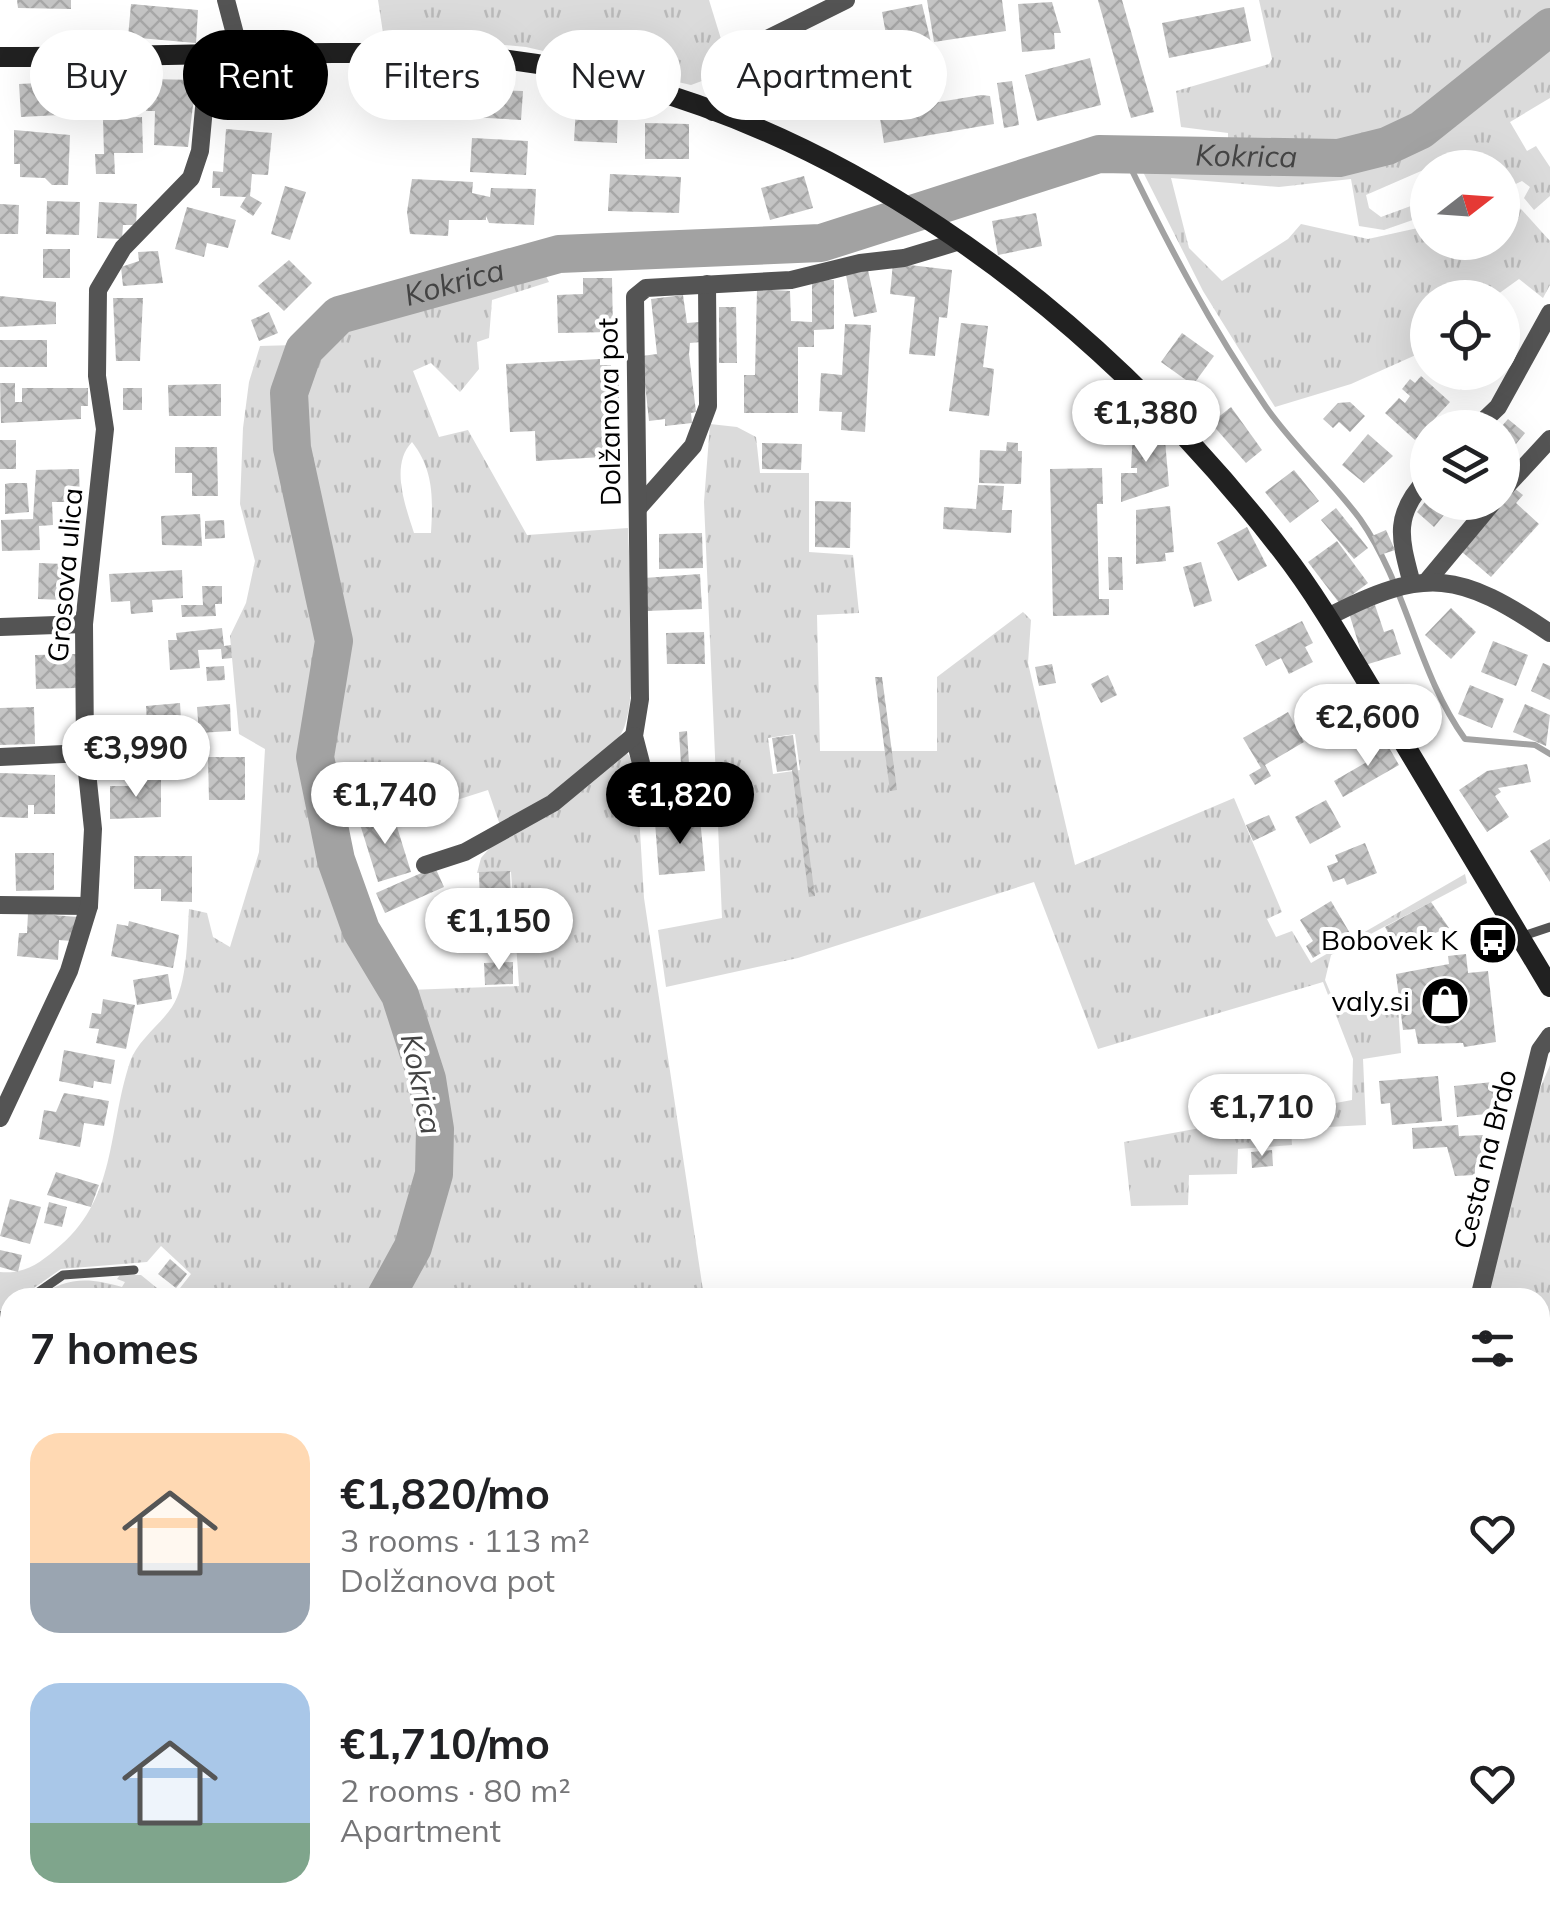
<!DOCTYPE html>
<meta charset="utf-8">
<style>
:root{--surface:#fff;--page:#f6f6f6;--text:#202124;--muted:#757577;--accent:#000}
body{margin:0;font-family:Mulish,sans-serif;background:var(--page);color:var(--text);height:100vh;display:flex;flex-direction:column;font-size:38px;white-space:nowrap}
*{box-sizing:border-box;margin:0}
p{font-size:32px;color:var(--muted)}
.icon{flex:none;width:55px;height:55px;fill:none;stroke:currentColor;stroke-width:2;stroke-linecap:round;stroke-linejoin:round}
.map{position:relative;flex:1;overflow:hidden}
.drawer{position:absolute;left:0px;top:1288px;width:1550px;height:642px;display:flex;flex-direction:column;background:var(--surface);border-radius:30px 30px 0 0;box-shadow:0 10px 40px #0002}
.drawer>*{flex:none}
.top-card{position:absolute;left:30px;top:30px;width:1000px;height:90px;display:flex;gap:20px}
.needle{width:65px;rotate:73deg}
.fabs{position:absolute;left:1410px;top:150px;display:grid;gap:20px}
.fabs a{display:grid;place-items:center;width:110px;height:110px;border-radius:50%;background:var(--surface);box-shadow:0 10px 40px #0002;font-size:50px}
.price{position:absolute;translate:-50% -85px;padding:0 22px;border-radius:35px;background:#fff;color:#222;font-size:32px;line-height:65px;filter:drop-shadow(0 2px 5px #0008)}
.price::after{content:'';position:absolute;left:50%;top:60px;width:30px;height:22px;margin-left:-15px;background:inherit;clip-path:polygon(0 0,100% 0,50% 100%)}
.price.active{background:var(--accent);color:#fff}
ul{padding:0;list-style:none}
li{display:flex;align-items:center;gap:30px;height:250px;padding:0 30px}
li span{display:grid;place-items:center;flex:none;width:280px;height:200px;border-radius:30px;color:#555}
li>.icon{margin-inline-start:auto}
span .icon{width:120px;height:120px;fill:#fffc;stroke-width:1}
li b{font-size:42px}
h2{display:flex;justify-content:space-between;align-items:center;height:120px;padding:0 30px;font-size:42px}
.tag{padding:0 35px;border-radius:45px;background:var(--surface);box-shadow:0 10px 40px #0002;font-size:35px;line-height:90px}
.tag.active{background:var(--accent);color:#fff}
.map>svg:first-child{display:block}
.grass{fill:url(#grass-tufts);fill-rule:evenodd}
.lines{fill:none;stroke-linecap:round;stroke-linejoin:round}
.stream{stroke:#a2a2a2;stroke-width:6}
.river{stroke:#a2a2a2;stroke-width:38}
.building{fill:url(#building-cross-hatch)}
.lane{stroke:#545454;stroke-width:9}
.street{stroke:#545454;stroke-width:18}
.secondary{stroke:#212121;stroke-width:20}
.labels{text-anchor:middle;stroke-width:8;stroke-linejoin:round;paint-order:stroke}
.street-label{font-size:28px;fill:#000;stroke:#fff}
.poi-label{font-size:28px;fill:#000;stroke:#fff;text-anchor:end}
.water-label{font-size:30px;font-style:italic;fill:#434343;stroke:#fff}
</style>
<div class="map">
<svg width="1550" height="1929" viewBox="0 0 1550 1929">
<defs>
<pattern id="grass-tufts" width="24" height="20" patternUnits="userSpaceOnUse" patternTransform="scale(2.5)"><rect width="24" height="20" fill="#dbdbdb"/><path d="M3 7l-1-3M5 7V3M7 7l1-3M15 17l-1-3M17 17v-4M19 17l1-3" fill="none" stroke="#bababa"/></pattern>
<pattern id="building-cross-hatch" width="8" height="8" patternUnits="userSpaceOnUse" patternTransform="scale(2.5)"><rect width="8" height="8" fill="#c4c4c4"/><path d="M0 0l8 8M0 8l8-8" fill="none" stroke="#a7a7a7"/></pattern>
</defs>
<rect width="100%" height="100%" fill="#fff"/>
<!-- grass -->
<g class="grass">
<path d="M378,0H709L721,39L710,78L691,85L526,47L383,33Z"/>
<path d="M1259,0H1550V14C1474,84 1399,156 1289,151C1269,151 1248,144 1228,140V133L1181,127L1176,91L1269,64L1272,59Z"/>
<path d="M1550,39V98L1510,122L1527,151L1536,146L1550,167V196L1534,210L1524,198L1530,187L1522,181L1503,190L1502,168L1484,167L1477,152L1428,168L1366,195L1369,208L1381,217L1427,200V215L1384,230L1359,226L1351,179L1279,187L1171,178L1189,248L1222,281L1288,239L1301,224L1368,239L1427,226L1428,242H1502L1503,202L1521,209L1550,241V285L1543,298L1519,279L1494,297L1428,298L1427,347L1418,354L1351,384L1275,407L1203,291L1139,164C1188,159 1235,169 1284,168C1402,166 1467,116 1550,39Z"/>
<path d="M546,276L549,282L492,300L489,338L477,342L479,369L460,392L431,363L413,371L439,437L468,430L527,535L628,528C629,570 641,702 621,734C598,770 537,806 501,828L488,790L413,814L404,783L391,788L394,804L341,822C336,796 326,765 327,739C328,697 343,660 337,618C331,567 311,519 304,468C299,440 291,397 304,370C333,307 483,284 546,276ZM412,442C434,470 433,499 431,533H414C405,505 390,465 412,442Z"/>
<path d="M295,345L283,416L286,452L327,643V668L305,753L312,804L344,915L400,1013L416,1099L425,1117L427,1156L420,1196L409,1230L374,1297H173L191,1274L161,1246L147,1262L61,1269L21,1297L10,1298V1305L0,1311V1272C24,1274 37,1265 55,1250C118,1200 107,1131 130,1062C137,1041 160,1025 172,1007C188,983 187,937 189,909L207,913L213,937L230,947L259,852L265,749L239,734L230,636L246,603L255,561L240,504L243,428L249,382L260,346Z"/>
<path d="M710,424L737,427L756,437L760,473H809V552L853,555L859,613L817,615L820,751H937V677L1023,612L1031,620L1028,663L1075,865L1234,798L1282,912L1267,919L1276,937L1292,931L1311,963L1465,874L1467,883L1331,955L1325,980L1339,1013L1398,1005L1401,1053L1363,1059L1366,1125L1291,1129L1292,1145L1238,1149L1237,1174L1189,1175L1188,1205L1131,1206L1124,1142L1352,1100L1353,1059L1323,982L1098,1049L1034,882L798,958L666,987L658,930L722,918L704,502ZM795,734L800,770L773,774L768,738Z"/>
<path d="M627,753L633,761L638,798L644,898L704,1297L398,1298C455,1204 459,1089 408,990L519,986L511,872L477,873L481,858L493,844Z"/>
<path d="M1550,1065V1645L1540,1644V1298H1483L1536,1098Z"/>
<path d="M120,1275H141L168,1297L36,1298C67,1277 87,1277 122,1287L125,1282L117,1279Z"/>
<path d="M10,1317V1528L0,1525V1410L10,1380L7,1366L0,1362V1322Z"/>
<path d="M10,1615V1880L3,1902L0,1617Z"/>
<path d="M96,1920H381L377,1929H93Z"/>
</g>
<g class="lines">
<!-- stream -->
<path class="stream" d="M1124,154C1166,241 1211,327 1266,407C1294,447 1331,480 1360,519C1407,586 1417,672 1465,739L1535,745L1550,754"/>
<!-- river -->
<g class="river">
<path id="s1" d="M385,1298L413,1247L434,1174L435,1129L427,1079L400,995L361,930L336,860L315,757L334,641L292,448L289,393L304,350L339,315L559,254L821,243L1099,154L1339,158L1387,146L1421,130L1550,27"/>
<path d="M0,1533L10,1535"/>
</g>
</g>
<!-- building -->
<g class="building">
<path d="M17,0H71V9L18,8Z"/>
<path d="M927,0H1002L1006,31L934,42Z"/>
<path d="M1098,0H1122L1154,112L1131,118Z"/>
<path d="M1052,2L1061,33H1054L1055,49L1022,52L1018,4Z"/>
<path d="M131,4L198,10L196,43L128,37Z"/>
<path d="M922,4L932,47L906,52L887,40L882,12Z"/>
<path d="M1244,7L1251,41L1169,58L1162,23Z"/>
<path d="M1090,58L1101,105L1037,121L1025,75Z"/>
<path d="M147,79L196,80L188,147L154,145L155,111H146Z"/>
<path d="M77,81L79,114L21,117L19,84Z"/>
<path d="M1012,81L1019,125L1004,128L997,83Z"/>
<path d="M399,85L452,88L451,117L399,114Z"/>
<path d="M470,89L523,91L521,120L469,117Z"/>
<path d="M981,95L990,96L994,124L884,143L879,112Z"/>
<path d="M576,108L618,110L617,143L574,141Z"/>
<path d="M142,117L143,153H114L115,174H96L95,154H104L103,118Z"/>
<path d="M645,123L689,124V159H645Z"/>
<path d="M226,129L272,133L268,175L252,174L250,196L262,203L253,216L240,207L246,197L220,196V188H212L213,171L223,172Z"/>
<path d="M14,130L70,135L68,185H52L45,178L20,177V164H14Z"/>
<path d="M472,138L528,141L526,175L470,172Z"/>
<path d="M610,174L681,177L679,213L608,211Z"/>
<path d="M804,176L813,208L770,220L761,188Z"/>
<path d="M412,179L473,182L472,193L490,197L491,188L536,189L534,225L489,223L486,216V220H449L448,236L410,234L407,212Z"/>
<path d="M285,186L306,192L290,240L271,234Z"/>
<path d="M47,201L80,202L79,235L46,234Z"/>
<path d="M99,202L137,204L136,225H123L122,239L97,238Z"/>
<path d="M0,204L19,205L18,234H0Z"/>
<path d="M187,207L236,220L228,248L207,243L204,257L175,249Z"/>
<path d="M1036,213L1042,246L998,255L992,221Z"/>
<rect x="43" y="249" width="27" height="29"/>
<path d="M158,251L163,283L123,286L121,267L139,261L138,252Z"/>
<path d="M289,260L312,283L284,311L258,286Z"/>
<path d="M893,263L952,270L947,318L939,317L935,356L909,354L915,297L890,294Z"/>
<path d="M868,270L877,312L854,317L846,275Z"/>
<path d="M583,278H612L613,332L558,333L557,295L583,294Z"/>
<path d="M812,280H834V329L814,330V347H798V413H744V375H755L757,289L790,291L791,321L812,322Z"/>
<path d="M683,295L687,323L699,322L701,342L690,343L689,354L696,412L691,413L692,423L665,426V419L649,421L642,356L657,354L651,299Z"/>
<path d="M0,296L56,302V324L0,327Z"/>
<path d="M113,298H143L140,361H116Z"/>
<path d="M719,307H736L737,363H719Z"/>
<path d="M269,312L278,333L259,341L251,320Z"/>
<path d="M961,323L988,326L983,367L994,369L989,416L949,411Z"/>
<path d="M845,324L871,325L865,432L841,430L842,412L819,411L821,373L842,375Z"/>
<path d="M1182,333L1214,356L1193,385L1161,362Z"/>
<rect x="0" y="340" width="47" height="27"/>
<path d="M600,359V365H611V373L619,372V456L536,461L535,431L510,432L506,364Z"/>
<path d="M1441,372H1484L1461,390Z"/>
<path d="M1421,376L1450,402L1415,440L1385,413L1399,398L1405,403L1410,396L1402,389L1410,379L1415,383Z"/>
<path d="M0,383H15V402H22V388H88V406H81V419L1,423Z"/>
<path d="M221,384V416H169L168,385Z"/>
<rect x="123" y="388" width="19" height="22"/>
<path d="M1350,402L1365,416L1350,432L1339,422L1333,428L1323,419L1338,403Z"/>
<path d="M1231,407L1262,450L1246,463L1211,423Z"/>
<path d="M1508,419L1525,433L1502,461V426Z"/>
<path d="M1164,429L1169,486L1121,502V473H1137V468H1131L1133,432Z"/>
<path d="M1368,434L1393,456L1364,483L1342,465Z"/>
<rect x="0" y="440" width="16" height="29"/>
<path d="M1007,442L1018,443V451H1022L1021,484L979,483L980,450L1006,451Z"/>
<path d="M762,443L802,444L801,470L762,469Z"/>
<path d="M175,447H217L218,496H192V473H175Z"/>
<path d="M1102,468L1103,504H1097L1099,599H1109V615L1053,616L1050,469Z"/>
<path d="M79,469L80,502H52L53,525L39,526L40,550L2,551L1,520L33,519L36,470Z"/>
<path d="M1294,470L1319,501L1290,523L1265,492Z"/>
<path d="M10,483H27L29,512L5,514V484Z"/>
<path d="M978,485L1004,486L1002,510H1012L1011,533L943,529L944,507L976,509Z"/>
<path d="M1514,488L1523,495L1516,503L1539,524L1491,577L1462,552Z"/>
<path d="M815,501L851,502L850,548L815,547Z"/>
<path d="M1425,502H1455L1434,527L1417,512Z"/>
<path d="M1170,506L1174,552L1165,553L1166,561L1136,564V510Z"/>
<path d="M1336,508L1368,548L1354,559L1321,520Z"/>
<path d="M200,514L202,546L162,545L161,516Z"/>
<path d="M224,520L225,538L205,539V521Z"/>
<path d="M1247,527L1267,566L1238,581L1217,543Z"/>
<path d="M1386,530L1395,550L1380,555L1372,536Z"/>
<path d="M702,533L703,568L659,569V534Z"/>
<path d="M1337,541L1368,583L1340,604L1308,562Z"/>
<path d="M1108,557H1122L1123,590H1109Z"/>
<path d="M1201,562L1212,601L1194,607L1183,567Z"/>
<path d="M39,563L64,564V600L38,599Z"/>
<path d="M182,570L183,598L152,600L153,612L131,614L130,601L111,602L109,574Z"/>
<path d="M700,574L702,609L646,611L644,578Z"/>
<path d="M202,586H222V604H215L216,616L182,617L181,605H203Z"/>
<path d="M1375,605L1384,632L1393,629L1401,654L1365,665L1349,613Z"/>
<path d="M1451,608L1476,632L1451,659L1425,635Z"/>
<path d="M1302,621L1313,643L1305,647L1313,662L1289,674L1281,658L1266,666L1255,645Z"/>
<path d="M222,628L224,646L231,645L232,658L222,659L221,649L198,650L200,668L170,670L168,640H177L176,633Z"/>
<path d="M704,632L705,664H667L666,633Z"/>
<path d="M1493,641L1528,655L1516,686L1481,672Z"/>
<path d="M76,654V688L36,689L35,655Z"/>
<path d="M1543,663L1550,666V700L1531,691Z"/>
<path d="M1052,664L1056,683L1039,686L1035,667Z"/>
<path d="M224,666L225,680L207,681L206,667Z"/>
<path d="M1108,675L1117,695L1101,703L1091,684Z"/>
<path d="M875,677H882L897,790L890,791Z"/>
<path d="M1470,685L1504,699L1492,728L1458,714Z"/>
<path d="M180,703L182,735L148,737L146,706Z"/>
<path d="M230,704L231,731L199,733L197,707Z"/>
<path d="M1525,704L1550,715L1546,746L1513,732Z"/>
<path d="M34,707L35,744L0,745V708Z"/>
<path d="M1288,712L1304,742L1265,765L1271,776L1255,785L1249,775L1261,768L1243,738Z"/>
<path d="M687,731L692,813H684L679,732Z"/>
<path d="M793,735L815,896L809,897L792,770L777,772L772,738Z"/>
<path d="M1384,739L1399,765L1343,797L1334,781L1372,759L1366,749Z"/>
<path d="M208,757H245V800H209Z"/>
<path d="M1527,764L1531,782L1498,788L1501,792L1495,796L1509,817L1487,832L1459,790L1487,771Z"/>
<path d="M0,773L55,775V814H34V805H28V818L0,817Z"/>
<path d="M130,779L161,780V817L110,819V786H130Z"/>
<path d="M1326,800L1341,827L1310,844L1295,817Z"/>
<path d="M392,811L411,872L378,882L359,821Z"/>
<path d="M1269,815L1276,830L1253,841L1246,825Z"/>
<path d="M700,818L705,871L659,875L655,822Z"/>
<path d="M1550,839V882L1530,851Z"/>
<path d="M1365,843L1377,873L1347,885L1344,878L1333,882L1327,866L1338,862L1335,855Z"/>
<path d="M15,853H54V890L16,891Z"/>
<path d="M134,856H192V902L161,901V889H134Z"/>
<path d="M435,867L444,887L385,913L376,893Z"/>
<path d="M510,871L511,906L480,907L479,872Z"/>
<path d="M1331,901L1351,935L1313,958L1306,946L1313,941L1300,920Z"/>
<path d="M1431,902L1449,928L1396,947L1385,927Z"/>
<path d="M28,913L78,917L71,941L59,940L58,960L17,956L19,933H27Z"/>
<path d="M487,918H511L510,951L486,950Z"/>
<path d="M129,921L179,935L173,968L111,956L117,924L128,926Z"/>
<path d="M1466,954L1468,973L1488,971L1496,1042L1464,1047L1463,1043L1418,1044L1415,1029L1403,1030L1396,974L1449,964L1448,956Z"/>
<path d="M513,962V984L485,985L484,963Z"/>
<path d="M168,974L172,999L137,1005L133,980Z"/>
<path d="M103,999L135,1005L126,1049L96,1043L99,1029L89,1028L92,1013L101,1014Z"/>
<path d="M64,1050L115,1060L111,1084L94,1081L93,1088L59,1081Z"/>
<path d="M1438,1076L1442,1121L1392,1125L1390,1103L1381,1104L1379,1081Z"/>
<path d="M1493,1082L1496,1113L1457,1117L1454,1086Z"/>
<path d="M64,1093L109,1101L104,1126L84,1123L80,1147L39,1139L44,1110L56,1112Z"/>
<path d="M1458,1125L1459,1136L1483,1135L1485,1167H1475V1175L1455,1176L1447,1147L1413,1149L1412,1128Z"/>
<path d="M1272,1150L1273,1166L1252,1168L1251,1152Z"/>
<path d="M56,1172L99,1185L91,1207L47,1195Z"/>
<path d="M10,1199L41,1207L30,1244L0,1236Z"/>
<path d="M49,1202L67,1207L62,1227L44,1223Z"/>
<path d="M0,1250L22,1255L18,1272L0,1267Z"/>
<path d="M170,1259L187,1274L176,1288L158,1274Z"/>
</g>
<g class="lines">
<!-- lane -->
<g class="lane">
<path d="M1523,936L1550,927"/>
<path d="M30,1298L63,1275L134,1270"/>
<path d="M0,1316L10,1312"/>
</g>
<!-- street -->
<g class="street">
<path d="M226,0L240,53"/>
<path d="M713,112L735,55L846,0"/>
<path d="M1476,428L1498,407L1550,313"/>
<path d="M1502,491L1550,439"/>
<path d="M639,507L693,446L708,406L707,284"/>
<path d="M1428,580L1493,502"/>
<path d="M1412,584C1400,539 1392,515 1428,478"/>
<path d="M1328,617C1426,566 1460,572 1550,633"/>
<path d="M0,627L84,624"/>
<path d="M0,757L85,753"/>
<path d="M641,763L634,736L640,699L635,297L646,288L791,280L860,263L904,258L957,242"/>
<path d="M425,865L465,852L553,803L634,736"/>
<path d="M0,905L89,906"/>
<path d="M0,1118L69,971L89,906L93,829L85,753L84,624L105,429L97,376L98,290L123,248L191,178L200,151L209,54"/>
<path d="M1479,1298L1540,1050L1550,1036"/>
<path d="M1360,1929L1361,1920"/>
</g>
<!-- secondary -->
<path class="secondary" d="M0,57C112,57 223,53 335,53C390,53 448,52 502,59C817,96 1093,306 1282,551C1324,605 1357,667 1393,725C1445,813 1498,900 1550,987"/>
</g>
<!-- icons -->
<defs>
<g id="bus-disc" transform="scale(2.5)"><circle r="9.5" fill="#000" stroke="#fff"/><path d="M-5-6H5V4H4V6H2V4H-2V6H-4V4H-5ZM-3.5-4V0h7V-4ZM-3.5 1.2v1.5H-2V1.2ZM2 1.2v1.5H3.5V1.2Z" fill="#fff"/></g>
<g id="shop-disc" transform="scale(2.5)"><circle r="9.5" fill="#000" stroke="#fff"/><path d="M-5-2.5h2.3a2.7 3.5 0 0 1 5.4 0H5L5.5 6h-11ZM-1.5-2.5h3a1.5 2.3 0 0 0-3 0Z" fill="#fff"/></g>
</defs>
<g fill-rule="evenodd">
<use href="#bus-disc" x="1493" y="940"/>
<use href="#shop-disc" x="1445" y="1001"/>
</g>
<g class="labels">
<!-- street labels -->
<g class="street-label">
<text transform="translate(609 412) rotate(-91)" y="10">Dolžanova pot</text>
<text transform="translate(65 575) rotate(-85)" y="10">Grosova ulica</text>
<text transform="translate(1485 1159) rotate(-76)" y="10">Cesta na Brdo</text>
</g>
<!-- poi labels -->
<g class="poi-label">
<text x="1458" y="950">Bobovek K</text>
<text x="1410" y="1011">valy.si</text>
</g>
<!-- water labels -->
<g class="water-label">
<text dy="10" stroke="none"><textPath href="#s1" startOffset="1968">Kokrica</textPath></text>
<text dy="10" stroke="none"><textPath href="#s1" startOffset="1158">Kokrica</textPath></text>
<text transform="translate(421 1084) rotate(78)" y="10">Kokrica</text>
</g>
</g>
</svg>
<div class="fabs">
<a><svg class="needle" viewBox="-14 -14 28 28"><path d="M0-13l5 13h-10z" fill="#e53935"/><path d="M0 13l5-13h-10z" fill="#757577"/></svg></a>
<a><svg class="icon" aria-label="locate" viewBox="0 0 24 24"><circle cx="12" cy="12" r="6"/><path d="M12 2v4M12 18v4M2 12h4M18 12h4"/></svg></a>
<a><svg class="icon" aria-label="layers" viewBox="0 0 24 24"><path d="M12 4l9 5-9 5-9-5zM3 14l9 5 9-5"/></svg></a>
</div>
<b class="price" style="left:1146px;top:465px">€1,380</b>
<b class="price" style="left:1368px;top:769px">€2,600</b>
<b class="price" style="left:136px;top:800px">€3,990</b>
<b class="price" style="left:385px;top:847px">€1,740</b>
<b class="price active" style="left:680px;top:847px">€1,820</b>
<b class="price" style="left:499px;top:973px">€1,150</b>
<b class="price" style="left:1262px;top:1159px">€1,710</b>
<div class="top-card">
<a class="tag">Buy</a>
<a class="tag active">Rent</a>
<a class="tag">Filters</a>
<a class="tag">New</a>
<a class="tag">Apartment</a>
</div>
<section class="drawer">
<h2>7 homes<svg class="icon" aria-label="filters" viewBox="0 0 24 24"><path d="M4 7h16M4 17h16"/><circle cx="9" cy="7" r="2"/><circle cx="15" cy="17" r="2"/></svg></h2>
<ul>
<li><span style="background:linear-gradient(#ffd9b3 65%,#9aa5b1 0)"><svg class="icon" aria-label="home" viewBox="0 0 24 24"><path d="M3 11l9-7 9 7M6 9v11h12V9"/></svg></span><div><b>€1,820/mo</b><p>3 rooms · 113 m²</p><p>Dolžanova pot</p></div><svg class="icon" aria-label="heart" viewBox="0 0 24 24"><path d="M12 20l-8-8c-3-5 5-10 8-4 3-6 11-1 8 4z"/></svg></li>
<li><span style="background:linear-gradient(#a9c7e8 70%,#7fa58c 0)"><svg class="icon" aria-label="home" viewBox="0 0 24 24"><path d="M3 11l9-7 9 7M6 9v11h12V9"/></svg></span><div><b>€1,710/mo</b><p>2 rooms · 80 m²</p><p>Apartment</p></div><svg class="icon" aria-label="heart" viewBox="0 0 24 24"><path d="M12 20l-8-8c-3-5 5-10 8-4 3-6 11-1 8 4z"/></svg></li>
</ul>
</section>
</div>
